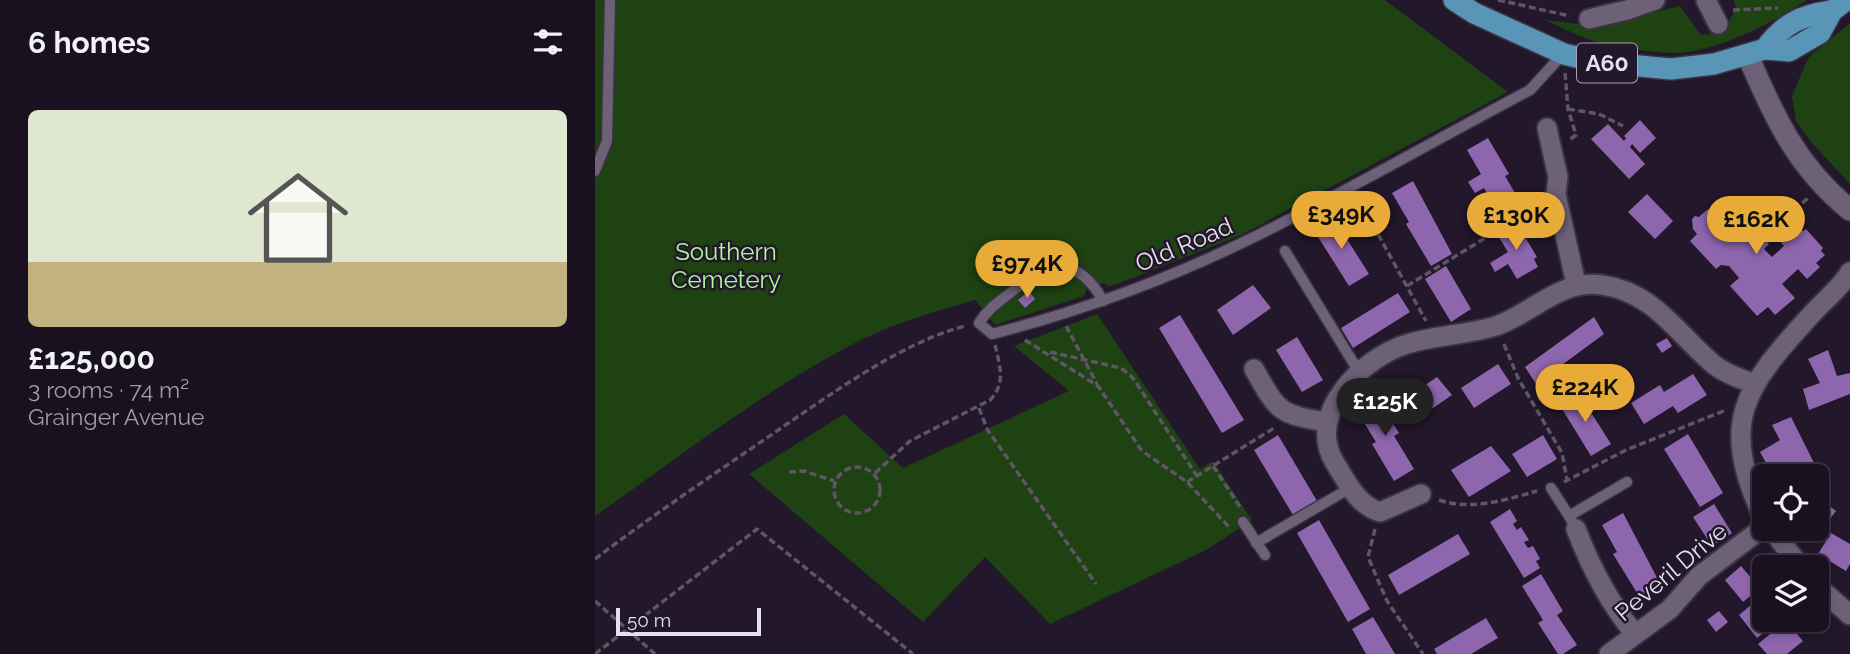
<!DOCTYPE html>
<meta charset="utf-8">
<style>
:root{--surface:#1a1120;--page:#231a29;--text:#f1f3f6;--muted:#9f9da5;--line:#38313e;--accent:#e8ab37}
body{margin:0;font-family:Raleway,sans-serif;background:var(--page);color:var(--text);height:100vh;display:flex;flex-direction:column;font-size:26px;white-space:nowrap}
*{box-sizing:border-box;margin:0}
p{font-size:23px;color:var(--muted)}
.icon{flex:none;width:38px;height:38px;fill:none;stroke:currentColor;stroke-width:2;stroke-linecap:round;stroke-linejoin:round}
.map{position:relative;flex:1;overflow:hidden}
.details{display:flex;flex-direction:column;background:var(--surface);width:595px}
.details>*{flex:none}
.controls{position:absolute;left:1157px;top:464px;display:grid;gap:14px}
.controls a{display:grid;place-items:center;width:77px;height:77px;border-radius:10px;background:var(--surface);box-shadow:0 4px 10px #0003,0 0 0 2px var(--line);font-size:35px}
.scale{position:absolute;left:21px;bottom:18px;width:145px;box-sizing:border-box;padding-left:7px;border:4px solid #e6dfec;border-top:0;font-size:19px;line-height:24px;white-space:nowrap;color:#e6dfec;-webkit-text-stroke:5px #22172b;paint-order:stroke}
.price{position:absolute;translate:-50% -60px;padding:0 16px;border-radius:24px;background:var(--accent);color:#111;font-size:23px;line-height:46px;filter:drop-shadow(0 2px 4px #0008)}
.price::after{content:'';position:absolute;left:50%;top:42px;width:21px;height:16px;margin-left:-10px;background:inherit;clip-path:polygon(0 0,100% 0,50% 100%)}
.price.current{background:#222;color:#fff}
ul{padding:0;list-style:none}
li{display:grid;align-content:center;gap:14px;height:371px;padding:0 28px}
li span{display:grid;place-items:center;height:217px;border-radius:10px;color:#555}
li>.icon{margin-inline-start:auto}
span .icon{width:126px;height:126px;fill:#fffc;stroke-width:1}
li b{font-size:30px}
h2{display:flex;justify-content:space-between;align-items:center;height:84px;padding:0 28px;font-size:30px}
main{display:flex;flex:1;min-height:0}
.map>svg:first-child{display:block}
.green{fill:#1e4212}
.building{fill:#8e66ae}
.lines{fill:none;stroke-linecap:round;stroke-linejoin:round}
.lane-casing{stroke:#3b3343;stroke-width:13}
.street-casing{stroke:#3b3343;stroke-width:23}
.secondary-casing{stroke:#3b3343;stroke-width:24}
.primary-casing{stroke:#3b3343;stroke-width:24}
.path{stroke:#5f5567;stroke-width:3.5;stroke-dasharray:7 3.5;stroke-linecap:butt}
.lane{stroke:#6d6178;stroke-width:10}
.street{stroke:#6d6178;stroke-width:19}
.secondary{stroke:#6d6178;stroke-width:21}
.primary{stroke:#5995b6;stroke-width:21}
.labels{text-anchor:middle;stroke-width:5;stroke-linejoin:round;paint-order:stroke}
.shield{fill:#22172b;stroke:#aba3b2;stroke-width:2}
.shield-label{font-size:23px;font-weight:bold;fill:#e6dfec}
.street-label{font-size:24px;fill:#e6dfec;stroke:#22172b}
.park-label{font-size:24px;fill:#aef899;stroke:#22172b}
</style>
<main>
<section class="details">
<h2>6 homes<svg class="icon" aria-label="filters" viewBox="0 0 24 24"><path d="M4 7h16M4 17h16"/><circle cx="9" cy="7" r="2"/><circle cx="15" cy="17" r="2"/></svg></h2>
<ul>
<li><span style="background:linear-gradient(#dfe7d0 70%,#c2b280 0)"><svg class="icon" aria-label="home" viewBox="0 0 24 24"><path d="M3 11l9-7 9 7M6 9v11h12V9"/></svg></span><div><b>£125,000</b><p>3 rooms · 74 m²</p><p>Grainger Avenue</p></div></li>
</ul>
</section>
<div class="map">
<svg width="1255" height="654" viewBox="0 0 1255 654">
<rect width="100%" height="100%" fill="#22172b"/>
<!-- green -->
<g class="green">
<path d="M0,0H790L913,92L646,235L525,283L514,286L508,283L492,288L489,296L400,325L380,300C341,311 300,323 264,341C170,389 86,456 0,516Z"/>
<path d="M1138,0H1212C1181,22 1122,51 1084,53C1064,54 1023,47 1004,43C986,38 967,27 949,20L1002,26L1085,6L1106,35C1126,34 1135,24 1141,6Z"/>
<path d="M1255,23V184L1216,142L1201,121L1197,96L1213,58Z"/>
<path d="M502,314L605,469L618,461L657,520L611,550L455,624L390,557L328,622L154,474L249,414L308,468L474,391L419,346Z"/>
</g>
<!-- building -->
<g class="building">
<path d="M1045,120L1061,138L1045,153L1037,144L1035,147L1050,164L1034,179L996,139L1013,124L1029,141L1031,138L1029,136Z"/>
<path d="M893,138L914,174L910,176L930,210L909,222L889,188L880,193L873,182L886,174L872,150Z"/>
<path d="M818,181L857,254L836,266L811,224L814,222L797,193Z"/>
<path d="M1052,194L1078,221L1060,239L1033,212Z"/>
<path d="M1142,200L1165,227L1162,230L1174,244L1169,249L1177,257L1189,246L1181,236L1201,223L1208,231L1211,229L1228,248L1226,251L1230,255L1221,263L1225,267L1212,279L1203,269L1187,284L1200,298L1180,315L1173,307L1162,316L1135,286L1144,278L1134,266L1126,265L1121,269L1095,241L1102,234L1098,229L1097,219L1100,216L1104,217L1113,209L1122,218Z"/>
<path d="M738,217L774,274L754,286L718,229Z"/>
<path d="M921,222L942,257L939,259L943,267L922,279L913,264L900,272L895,263L913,252L902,234Z"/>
<path d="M406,257L421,276L409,286L394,267Z"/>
<path d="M851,266L876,309L856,322L830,279Z"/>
<path d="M658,285L676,308L638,335L622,310Z"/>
<path d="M434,291L440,299L430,308L423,300Z"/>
<path d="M803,293L815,312L758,348L746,328Z"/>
<path d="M585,315L649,420L627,433L564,328Z"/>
<path d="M999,317L1009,334L941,384L930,367Z"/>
<path d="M702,337L728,380L707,392L681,350Z"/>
<path d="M1072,338L1077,346L1067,353L1061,344Z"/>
<path d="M1233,350L1242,376L1255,373V394L1214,410L1208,389L1225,383L1213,359Z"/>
<path d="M903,364L916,384L879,408L866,388Z"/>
<path d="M1098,374L1112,395L1083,413L1078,406L1049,424L1036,403L1065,385L1069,392Z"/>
<path d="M842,377L857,395L825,417L811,398Z"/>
<path d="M983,392L1016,444L996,456L964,404Z"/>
<path d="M781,396L804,433L799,436L819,469L799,481L777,444L781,442L760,408Z"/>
<path d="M1196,417L1220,465L1198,475L1191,462L1175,470L1165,452L1185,440L1177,425Z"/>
<path d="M1093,434L1128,493L1105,507L1069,449Z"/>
<path d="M683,435L722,501L698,515L659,450Z"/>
<path d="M948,435L962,459L932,477L917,454Z"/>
<path d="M896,446L916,471L874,497L856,470Z"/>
<path d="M1222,496L1241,511L1217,542L1200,528H1222Z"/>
<path d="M1119,504L1137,533L1117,546L1098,517Z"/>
<path d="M915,509L922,521L918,524L922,530L926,527L934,540L929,542L933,548L938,546L945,559L941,561L945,568L929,578L895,522Z"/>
<path d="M1028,513L1068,589L1047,601L1018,554L1022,552L1007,525Z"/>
<path d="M724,520L775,609L753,622L702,533Z"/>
<path d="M1236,533L1255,544V564L1251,571L1223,554Z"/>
<path d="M863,534L875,554L804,595L793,575Z"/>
<path d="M1146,566L1165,588L1148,602L1130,580Z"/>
<path d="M946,574L968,611L962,615L982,645L968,654H963L943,623L948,620L927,586Z"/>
<path d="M1169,594V620H1185L1162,638L1144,615Z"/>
<path d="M1124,611L1133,622L1121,632L1112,620Z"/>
<path d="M778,617L800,654H771L757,629Z"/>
<path d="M891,618L903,638L876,654H842L839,649Z"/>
<path d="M1191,621L1208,641L1192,654H1172L1163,644Z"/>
</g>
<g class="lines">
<!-- lane casing -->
<g class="lane-casing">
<g id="lane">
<path d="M0,171L12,141L15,0"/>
<path d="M690,251L764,372"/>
<path d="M508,301C482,253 452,263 415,293C403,302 392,310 384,323L397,334C486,311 574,279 657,238C751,192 842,139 935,90L968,54"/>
<path d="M956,488L974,516"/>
<path d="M648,522L670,555"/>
<path d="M981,529L974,516L1032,482"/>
<path d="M661,543L755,488"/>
</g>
</g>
<!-- street casing -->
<g class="street-casing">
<g id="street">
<path d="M1111,0L1123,24"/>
<path d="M994,19L1032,10L1060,0"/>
<path d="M952,128L963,177L961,194L981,284"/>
<path d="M659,369C683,411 682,414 732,422"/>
<path d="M826,494L785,512C762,505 752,482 740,463C710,414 767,358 812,344C841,335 872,335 901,326C938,313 965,279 1007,285C1058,292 1081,332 1117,363C1128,373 1146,379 1160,384"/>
<path d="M1169,519C1123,422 1149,388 1216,315C1228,301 1246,288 1255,272"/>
<path d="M1175,528L1206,567"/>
<path d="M981,529C996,568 1013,601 1039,633"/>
<path d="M1222,586L1255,615"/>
<path d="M1014,654L1075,609L1104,576L1169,527"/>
</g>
</g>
<!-- secondary casing -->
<g class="secondary-casing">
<path id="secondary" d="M1153,56C1179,117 1202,167 1255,210"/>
</g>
<!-- primary casing -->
<g class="primary-casing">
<g id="primary">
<path d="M859,0L879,13L969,54L1002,62L1076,69L1119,64L1170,49L1194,51L1225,33L1237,11L1251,0"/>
<path d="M1170,49C1188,24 1206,15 1237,11"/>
</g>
</g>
<!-- path -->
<g class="path">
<path d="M903,0L975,16"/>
<path d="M1138,10L1183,8"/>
<path d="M970,73L973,109L981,135L973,141"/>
<path d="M973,109L1004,114L1028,126"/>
<path d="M773,216L831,321"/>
<path d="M1168,238L1213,198"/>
<path d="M812,286L944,205"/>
<path d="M471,326L502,384"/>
<path d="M430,340L503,386L547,451L592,482L635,528"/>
<path d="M909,344L923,378L967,453L972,480"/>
<path d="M455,352L526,368L538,378L602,476"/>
<path d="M384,408L392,429L501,584"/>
<path d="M618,466L647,510"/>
<circle cx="262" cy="490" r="23"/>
<path d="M194,472L209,471L239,481"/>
<path d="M280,473L315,441L395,400C411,384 405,366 400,345"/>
<path d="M592,482L679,428"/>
<path d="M969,482L1031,450L1131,410"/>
<path d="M844,500C876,511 910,500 942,491"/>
<path d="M780,529L773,557L792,601L828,654"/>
<path d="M0,559C58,515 119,474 179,433C235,395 305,343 370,326"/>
<path d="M0,601L60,654"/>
<path d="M0,654L162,529L318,654"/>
</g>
<!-- lane -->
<use href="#lane" class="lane"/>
<!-- street -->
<use href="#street" class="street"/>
<!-- secondary -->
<use href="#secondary" class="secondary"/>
<!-- primary -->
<use href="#primary" class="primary"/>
</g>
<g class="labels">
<!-- shield labels -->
<rect class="shield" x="982" y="43.5" width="60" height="39" rx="5"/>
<g class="shield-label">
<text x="1012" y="71">A60</text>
</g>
<!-- street labels -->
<g class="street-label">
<text transform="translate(589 245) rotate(-23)" y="8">Old Road</text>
<text transform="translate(1076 572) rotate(-40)" y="8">Peveril Drive</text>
</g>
<!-- park labels -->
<g class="park-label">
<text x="131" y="260">Southern<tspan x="131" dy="28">Cemetery</tspan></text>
</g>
</g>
</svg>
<div class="controls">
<a><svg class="icon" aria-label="locate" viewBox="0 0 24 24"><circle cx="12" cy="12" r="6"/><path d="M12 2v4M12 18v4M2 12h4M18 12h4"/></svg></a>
<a><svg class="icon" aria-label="layers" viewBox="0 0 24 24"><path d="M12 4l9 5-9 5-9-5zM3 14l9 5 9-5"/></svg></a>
</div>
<div class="scale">50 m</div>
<b class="price" style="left:746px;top:251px">£349K</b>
<b class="price" style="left:921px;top:252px">£130K</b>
<b class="price" style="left:1161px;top:256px">£162K</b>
<b class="price" style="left:432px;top:300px">£97.4K</b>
<b class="price" style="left:990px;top:424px">£224K</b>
<b class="price current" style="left:790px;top:438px">£125K</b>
</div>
</main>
